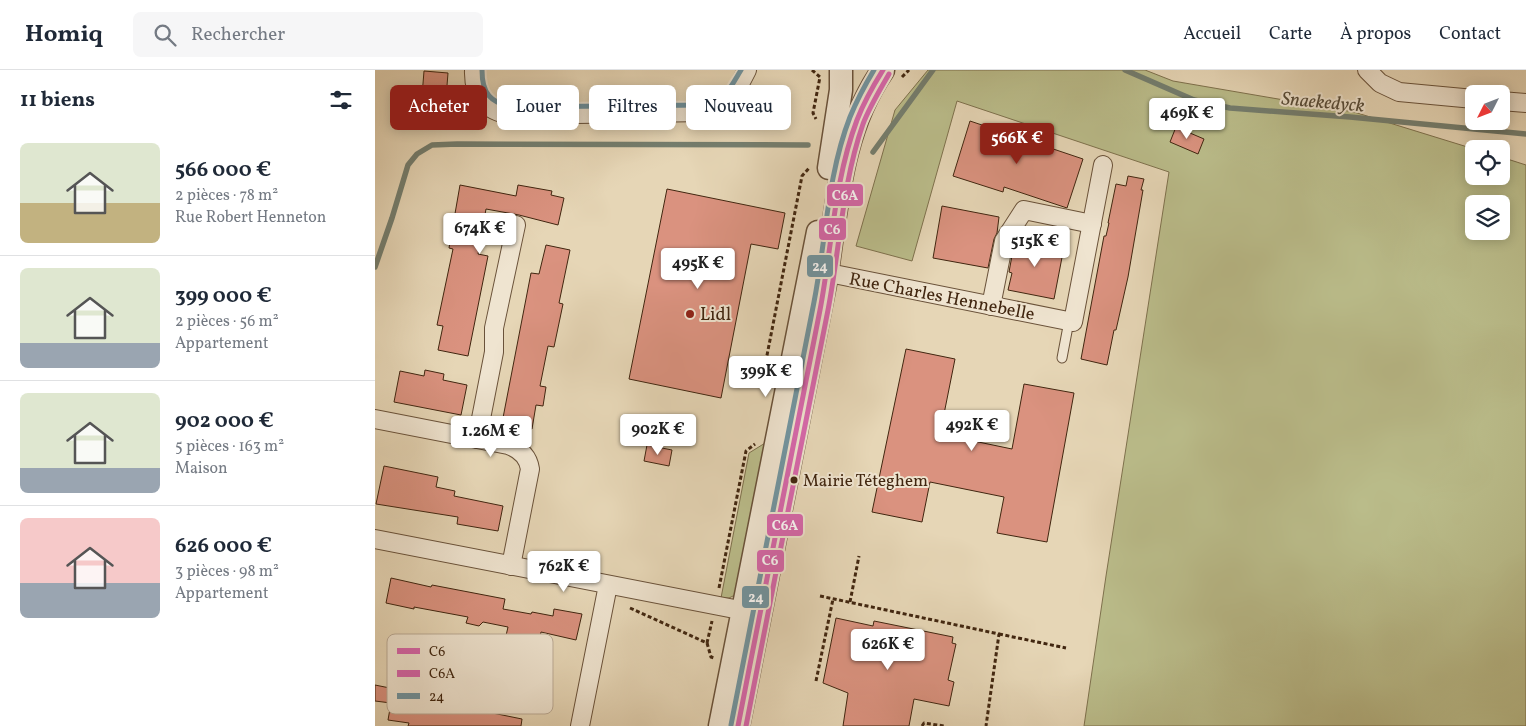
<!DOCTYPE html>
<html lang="fr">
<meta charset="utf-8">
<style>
:root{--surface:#fff;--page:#f6f6f7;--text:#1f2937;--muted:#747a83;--line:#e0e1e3;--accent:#8f2418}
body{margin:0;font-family:Vollkorn,serif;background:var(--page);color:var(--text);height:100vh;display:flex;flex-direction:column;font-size:19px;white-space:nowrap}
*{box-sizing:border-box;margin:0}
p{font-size:16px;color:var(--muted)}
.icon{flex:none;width:28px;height:28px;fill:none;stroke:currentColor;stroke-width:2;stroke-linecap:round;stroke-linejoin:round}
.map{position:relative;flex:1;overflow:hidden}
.drawer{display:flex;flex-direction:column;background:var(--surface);width:375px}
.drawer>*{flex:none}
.hud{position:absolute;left:15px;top:15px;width:475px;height:45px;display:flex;gap:10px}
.needle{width:32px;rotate:228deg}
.controls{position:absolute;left:1090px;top:15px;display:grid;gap:10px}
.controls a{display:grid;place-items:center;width:45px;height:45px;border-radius:8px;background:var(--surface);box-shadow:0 2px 12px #0003;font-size:25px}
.price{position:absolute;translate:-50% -42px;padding:0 11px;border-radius:5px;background:#fff;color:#222;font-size:16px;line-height:32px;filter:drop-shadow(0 1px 2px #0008)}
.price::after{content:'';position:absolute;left:50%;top:30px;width:15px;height:11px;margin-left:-8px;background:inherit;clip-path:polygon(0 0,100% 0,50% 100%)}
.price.active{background:var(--accent);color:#fff}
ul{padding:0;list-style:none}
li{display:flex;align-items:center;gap:15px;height:125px;padding:0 20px}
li+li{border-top:1px solid var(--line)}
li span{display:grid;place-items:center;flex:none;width:140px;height:100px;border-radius:8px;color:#555}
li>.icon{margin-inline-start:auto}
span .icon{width:60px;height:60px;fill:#fffc;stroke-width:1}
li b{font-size:21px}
h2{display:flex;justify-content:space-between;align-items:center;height:60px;padding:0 20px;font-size:21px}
.pill{padding:0 18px;border-radius:8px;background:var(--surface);box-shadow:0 2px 12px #0003;font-size:18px;line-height:45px}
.pill.active{background:var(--accent);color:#fff}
header{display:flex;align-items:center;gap:30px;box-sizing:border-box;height:70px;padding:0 25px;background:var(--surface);border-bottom:1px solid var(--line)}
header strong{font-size:24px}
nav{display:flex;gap:28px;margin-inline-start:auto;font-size:18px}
.search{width:350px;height:45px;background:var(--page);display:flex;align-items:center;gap:12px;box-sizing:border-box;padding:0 18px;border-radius:8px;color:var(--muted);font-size:19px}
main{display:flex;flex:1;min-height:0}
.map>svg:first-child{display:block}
.green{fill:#babc8a;stroke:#7e714d;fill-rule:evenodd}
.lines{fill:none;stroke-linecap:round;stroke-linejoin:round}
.stream{stroke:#747e6f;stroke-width:5.5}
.building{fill:#da927f;stroke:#412610}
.service-casing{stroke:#6a523a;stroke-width:11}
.minor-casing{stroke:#6a523a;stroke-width:20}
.tertiary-casing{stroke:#6a523a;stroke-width:25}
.path{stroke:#412610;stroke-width:3;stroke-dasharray:4 2.5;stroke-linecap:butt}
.service{stroke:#efe4d0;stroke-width:9}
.minor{stroke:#efe4d0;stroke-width:18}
.tertiary{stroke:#efe4d0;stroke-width:22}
.bus-1-casing{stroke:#efe4d0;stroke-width:9}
.bus-2-casing{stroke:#efe4d0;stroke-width:9}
.bus-3-casing{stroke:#efe4d0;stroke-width:9}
.bus-1{stroke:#d767ab;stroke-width:5}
.bus-2{stroke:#d767ab;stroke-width:5}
.bus-3{stroke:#7295a1;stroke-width:5}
.poi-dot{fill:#8f2418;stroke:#efe4d0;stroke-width:2}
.bus-dot{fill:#412610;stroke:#efe4d0;stroke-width:2}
.labels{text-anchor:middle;stroke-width:4;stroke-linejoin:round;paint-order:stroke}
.bus-label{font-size:17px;fill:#412610;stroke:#efe4d0;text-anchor:start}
.street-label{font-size:18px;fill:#412610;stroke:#efe4d0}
.poi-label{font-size:18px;fill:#412610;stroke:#efe4d0;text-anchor:start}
.water-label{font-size:19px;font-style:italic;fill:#564b38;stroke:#efe4d0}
.key{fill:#efe4d0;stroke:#bbab96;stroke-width:1}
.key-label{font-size:14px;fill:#412610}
.line-badge{stroke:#efe4d0;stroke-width:2}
.badge-label{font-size:14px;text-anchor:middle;font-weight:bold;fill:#fff}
</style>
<header>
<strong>Homiq</strong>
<div class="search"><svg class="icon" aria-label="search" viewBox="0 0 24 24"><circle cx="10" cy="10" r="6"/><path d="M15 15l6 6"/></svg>Rechercher</div>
<nav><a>Accueil</a><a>Carte</a><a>À propos</a><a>Contact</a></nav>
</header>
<main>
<section class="drawer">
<h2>11 biens<svg class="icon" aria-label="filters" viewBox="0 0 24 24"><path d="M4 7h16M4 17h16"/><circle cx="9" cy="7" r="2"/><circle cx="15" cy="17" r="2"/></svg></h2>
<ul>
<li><span style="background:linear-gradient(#dfe7d0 60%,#c2b280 0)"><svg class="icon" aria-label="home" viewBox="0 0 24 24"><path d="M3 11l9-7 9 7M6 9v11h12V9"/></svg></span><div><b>566 000 €</b><p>2 pièces · 78 m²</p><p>Rue Robert Henneton</p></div></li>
<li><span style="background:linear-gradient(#dfe7d0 75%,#9aa5b1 0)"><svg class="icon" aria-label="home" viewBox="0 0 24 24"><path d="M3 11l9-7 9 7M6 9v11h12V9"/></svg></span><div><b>399 000 €</b><p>2 pièces · 56 m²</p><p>Appartement</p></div></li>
<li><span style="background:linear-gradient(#dfe7d0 75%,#9aa5b1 0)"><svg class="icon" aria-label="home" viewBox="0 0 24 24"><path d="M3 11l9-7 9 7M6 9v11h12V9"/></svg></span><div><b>902 000 €</b><p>5 pièces · 163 m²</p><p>Maison</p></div></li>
<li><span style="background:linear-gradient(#f6c9c9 65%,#9aa5b1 0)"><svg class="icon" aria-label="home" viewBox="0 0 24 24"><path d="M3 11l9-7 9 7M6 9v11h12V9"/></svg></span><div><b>626 000 €</b><p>3 pièces · 98 m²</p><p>Appartement</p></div></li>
</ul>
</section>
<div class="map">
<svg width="1151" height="656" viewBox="0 0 1151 656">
<rect width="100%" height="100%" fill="#e6d6b6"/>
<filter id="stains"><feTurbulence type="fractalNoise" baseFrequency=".004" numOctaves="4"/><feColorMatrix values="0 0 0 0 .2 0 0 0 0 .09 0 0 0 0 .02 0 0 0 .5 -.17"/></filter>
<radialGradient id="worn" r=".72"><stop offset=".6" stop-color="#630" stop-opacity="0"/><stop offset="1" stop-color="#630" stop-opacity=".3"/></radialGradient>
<!-- green -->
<g class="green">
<path d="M553,0H770L798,11L979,42L1099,79V106H1126V87L1151,95V656H709L731,506L794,102L582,31L537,191L481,176L520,40ZM1099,134H1126V161H1099Z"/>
<path d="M395,370L362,524L354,528H346L374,383Z"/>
</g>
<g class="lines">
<!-- stream -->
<g class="stream">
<path d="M750,0L819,30L855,38L975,47L1151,64"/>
<path d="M498,82L558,0"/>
<path d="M0,197L17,148L33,95L42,84L57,75L82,74L433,75"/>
</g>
</g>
<!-- building -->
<g class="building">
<path d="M49,1L73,3L69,53L45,51Z"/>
<path d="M595,51L708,89L692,138L629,117L628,122L578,106Z"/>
<path d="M801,57L829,69L823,84L795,72Z"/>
<path d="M753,106L769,109L766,120H768L753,207L741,260H739L732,295L706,289L729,166H731L734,153H733L741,114L751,116Z"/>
<path d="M85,115L141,126L143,115L177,121L176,125L189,128L183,155L144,145L111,139L103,184L113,186L93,286L63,280L68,256L62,255L78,179L74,178Z"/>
<path d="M292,119L410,143L403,179L376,174L346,328L254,309Z"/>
<path d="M567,136L624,147L622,163L619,169L613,198L558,188Z"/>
<path d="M644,167L689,177L679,229L633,220L637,203L634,202L639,175Z"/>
<path d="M171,175L195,180L184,233L188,234L179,277L173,276L165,316L171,317L168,336L161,335L157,359L127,353L156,203L164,204Z"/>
<path d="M531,279L580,289L565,364L637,379L649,314L699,323L672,472L622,463L629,427L555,412L547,452L497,442Z"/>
<path d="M50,300L69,304L68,310L92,315L86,345L19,332L25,301L49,306Z"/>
<path d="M272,375L297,380L294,396L269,391Z"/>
<path d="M9,396L63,407L61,417L80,421L79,426L128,436L123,461L82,454L83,447L1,434Z"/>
<path d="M16,508L56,517L57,515L130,529L128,539L156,544L157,542L178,546L179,539L207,544L201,570L166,562L164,572L149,569L148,574L130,570L133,557L108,552L104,556L91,553L93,547L39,537V539L11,533Z"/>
<path d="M461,548L498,556L499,551L578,567L577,573L581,574L573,610L579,612L574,636L539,629L534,656H468L473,623L448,613Z"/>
<path d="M0,615L59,627L58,633L68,635V633L147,649L146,656H33L34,653L13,650L16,633L0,631Z"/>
</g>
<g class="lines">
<!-- service casing -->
<g class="service-casing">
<path id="service" d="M687,288L694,251"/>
</g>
<!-- minor casing -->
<g class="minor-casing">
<g id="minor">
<path d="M99,0C98,26 111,42 137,45L330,42C341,40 350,37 357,29L372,0"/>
<path d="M992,0L1005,13L1024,22L1099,29"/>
<path d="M1126,31L1151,33"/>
<path d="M439,200L698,252L728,95"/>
<path d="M616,236L629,171L649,140L717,154"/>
<path d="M0,349L133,375C145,379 153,386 155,399L136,496"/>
<path d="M102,369L119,282V258L141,155"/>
<path d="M0,469L380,543"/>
<path d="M205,656L233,515"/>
</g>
</g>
<!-- tertiary casing -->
<g class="tertiary-casing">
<g id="tertiary">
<path d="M454,98L466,20V0"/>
<path d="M345,656L443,162"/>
<path d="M363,656L450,214C462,141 464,63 508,0"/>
</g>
</g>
<!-- path -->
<g class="path">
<path d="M437,0L445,7L438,43L441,49"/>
<path d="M527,7L534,0"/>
<path d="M391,322L386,316L427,106L435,97"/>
<path d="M344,518L371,381L380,374"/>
<path d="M445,526L624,564L611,656"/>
<path d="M475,532L484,486"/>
<path d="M255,538L332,573L337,551"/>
<path d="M624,564L691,578"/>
<path d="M332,573L336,587L339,588"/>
<path d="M441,611L458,529"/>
<path d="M547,656L549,653L569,656"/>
</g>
<!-- service -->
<use href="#service" class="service"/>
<!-- minor -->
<use href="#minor" class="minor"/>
<!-- tertiary -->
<use href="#tertiary" class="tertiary"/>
<!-- bus-1 casing -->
<g class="bus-1-casing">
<path id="bus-1" d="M363,656C390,517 418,378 445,240C457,177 459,111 482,50C489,32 498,16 508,0"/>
</g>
<!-- bus-2 casing -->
<g class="bus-2-casing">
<path id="bus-2" d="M371,656C398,517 425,379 453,240C465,178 467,114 488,54C495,36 505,20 514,4"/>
</g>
<!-- bus-3 casing -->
<g class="bus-3-casing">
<g id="bus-3">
<path d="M107,0C107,23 115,33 138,37L329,35C351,30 355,18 366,0"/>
<path d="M356,655C383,514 411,373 439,232C451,171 452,106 475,47C482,30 490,15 499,0"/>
</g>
</g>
<!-- bus-1 -->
<use href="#bus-1" class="bus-1"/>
<!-- bus-2 -->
<use href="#bus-2" class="bus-2"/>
<!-- bus-3 -->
<use href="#bus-3" class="bus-3"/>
</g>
<!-- markers -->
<circle class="poi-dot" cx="315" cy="244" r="5"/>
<circle class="bus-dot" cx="419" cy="410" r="4.5"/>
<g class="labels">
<!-- bus labels -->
<g class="bus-label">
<text x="428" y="416">Mairie Téteghem</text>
</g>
<!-- street labels -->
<g class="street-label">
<text transform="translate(567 226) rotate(11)" y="6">Rue Charles Hennebelle</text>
</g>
<!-- poi labels -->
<g class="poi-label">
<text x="325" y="250">Lidl</text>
</g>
<!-- water labels -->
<g class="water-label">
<text transform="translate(948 31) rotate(5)" y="7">Snaekedyck</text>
</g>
</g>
<!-- legend -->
<rect x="12" y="564" width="166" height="80" rx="8" class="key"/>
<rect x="22" y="578" width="23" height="6" fill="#d767ab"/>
<rect x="22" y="600" width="23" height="7" fill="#d767ab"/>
<rect x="22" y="623" width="23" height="6" fill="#7295a1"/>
<g class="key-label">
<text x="54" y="586">C6</text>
<text x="54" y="608">C6A</text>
<text x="54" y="631">24</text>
</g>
<g class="line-badge">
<rect x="451" y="113" width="38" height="24" rx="5" fill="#d767ab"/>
<rect x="443" y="147" width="29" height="24" rx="5" fill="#d767ab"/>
<rect x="431" y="184" width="28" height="24" rx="5" fill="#7295a1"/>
<rect x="391" y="443" width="38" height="24" rx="5" fill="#d767ab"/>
<rect x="381" y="479" width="29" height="24" rx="5" fill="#d767ab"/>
<rect x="366" y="515" width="29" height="24" rx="5" fill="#7295a1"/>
</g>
<g class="badge-label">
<text x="470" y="130">C6A</text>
<text x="457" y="164">C6</text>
<text x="445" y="201">24</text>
<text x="410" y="460">C6A</text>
<text x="395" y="495">C6</text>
<text x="381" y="532">24</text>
</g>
<rect width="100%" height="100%" filter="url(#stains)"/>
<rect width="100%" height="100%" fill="url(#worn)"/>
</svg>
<div class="controls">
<a><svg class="needle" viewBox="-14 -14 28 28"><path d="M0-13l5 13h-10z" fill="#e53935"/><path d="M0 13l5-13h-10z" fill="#747a83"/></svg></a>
<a><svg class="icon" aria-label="locate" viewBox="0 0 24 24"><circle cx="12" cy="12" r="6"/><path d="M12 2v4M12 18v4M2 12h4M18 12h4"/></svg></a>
<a><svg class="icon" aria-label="layers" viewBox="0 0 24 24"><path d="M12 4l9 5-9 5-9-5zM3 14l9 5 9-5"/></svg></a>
</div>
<b class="price" style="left:812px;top:70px">469K €</b>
<b class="price active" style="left:642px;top:95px">566K €</b>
<b class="price" style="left:105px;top:185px">674K €</b>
<b class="price" style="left:660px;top:198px">515K €</b>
<b class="price" style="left:323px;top:220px">495K €</b>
<b class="price" style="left:391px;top:328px">399K €</b>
<b class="price" style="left:597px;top:382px">492K €</b>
<b class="price" style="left:283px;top:386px">902K €</b>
<b class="price" style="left:116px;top:388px">1.26M €</b>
<b class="price" style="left:189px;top:523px">762K €</b>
<b class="price" style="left:513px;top:601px">626K €</b>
<div class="hud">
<a class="pill active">Acheter</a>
<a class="pill">Louer</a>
<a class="pill">Filtres</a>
<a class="pill">Nouveau</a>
</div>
</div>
</main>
